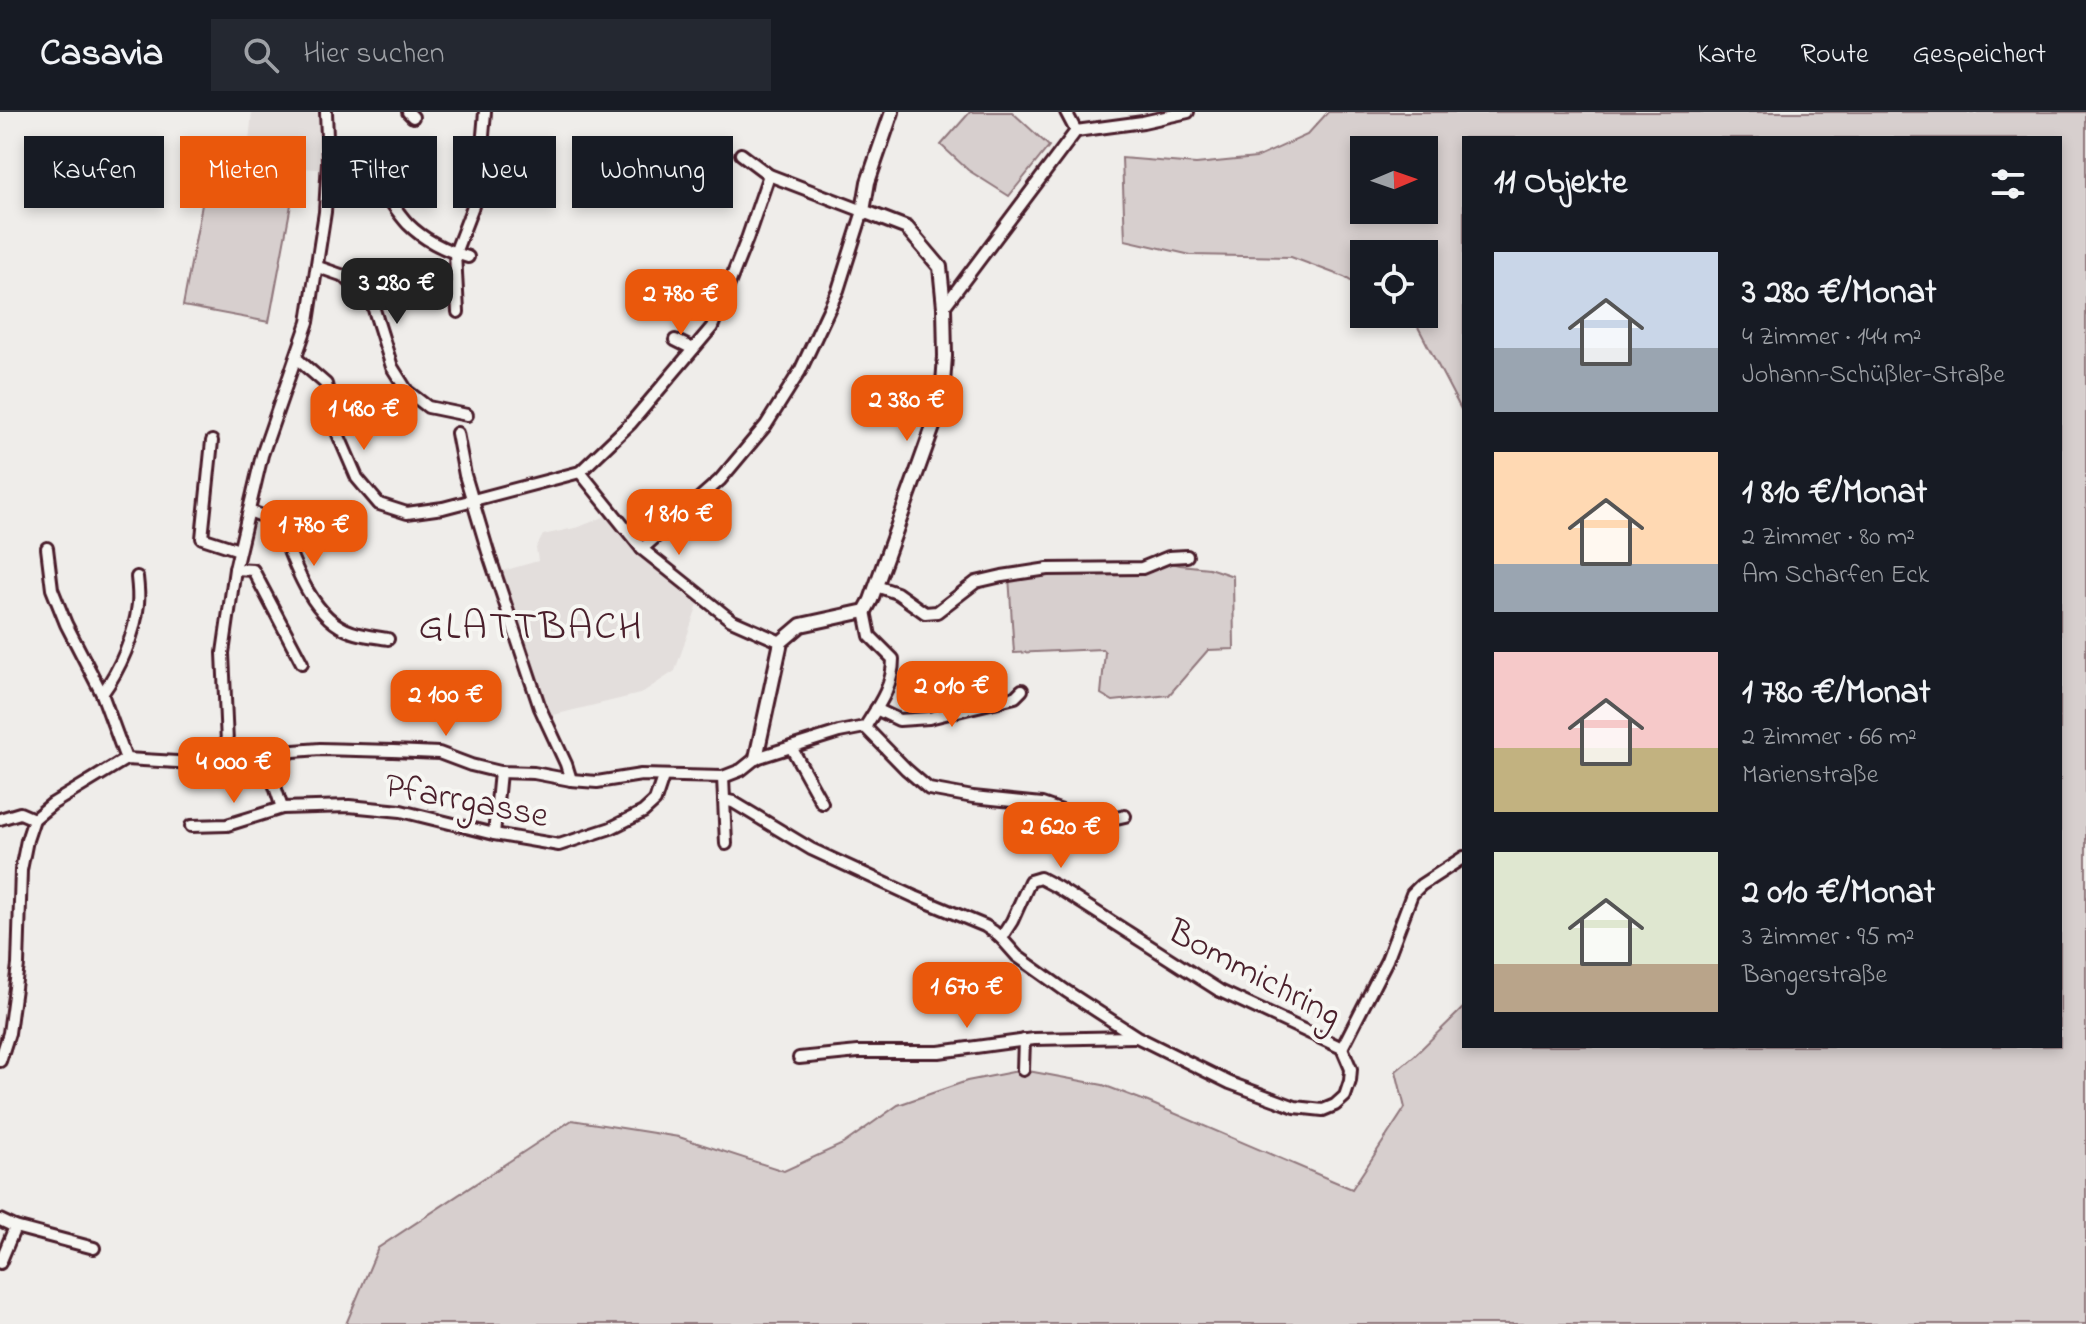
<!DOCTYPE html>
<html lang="de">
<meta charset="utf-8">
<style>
:root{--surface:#171b24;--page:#242831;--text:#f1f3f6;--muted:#9ea1a6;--line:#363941;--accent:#ea580c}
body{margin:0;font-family:"Indie Flower",sans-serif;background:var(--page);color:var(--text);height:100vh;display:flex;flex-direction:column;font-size:30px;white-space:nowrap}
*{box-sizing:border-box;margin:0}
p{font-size:26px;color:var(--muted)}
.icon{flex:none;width:44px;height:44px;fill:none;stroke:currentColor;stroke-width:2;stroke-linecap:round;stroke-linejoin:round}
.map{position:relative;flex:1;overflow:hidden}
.side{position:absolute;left:1462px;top:24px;width:600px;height:912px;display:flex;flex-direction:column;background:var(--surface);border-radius:0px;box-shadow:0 4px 12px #0003}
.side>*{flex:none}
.banner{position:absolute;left:24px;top:24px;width:760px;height:72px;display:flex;gap:16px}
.needle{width:52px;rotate:88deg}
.fabs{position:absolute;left:1350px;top:24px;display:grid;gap:16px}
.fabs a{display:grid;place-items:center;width:88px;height:88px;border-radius:0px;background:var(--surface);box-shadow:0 4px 12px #0003;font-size:40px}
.price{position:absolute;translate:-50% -68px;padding:0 18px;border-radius:16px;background:var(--accent);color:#fff;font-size:26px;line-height:52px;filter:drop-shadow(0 2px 4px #0008)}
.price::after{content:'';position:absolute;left:50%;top:48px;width:24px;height:18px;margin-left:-12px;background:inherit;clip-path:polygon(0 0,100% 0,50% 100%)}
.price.selected{background:#222;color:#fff}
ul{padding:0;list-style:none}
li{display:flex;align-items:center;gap:24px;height:200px;padding:0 32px}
li span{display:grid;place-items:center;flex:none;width:224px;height:160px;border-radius:0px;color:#555}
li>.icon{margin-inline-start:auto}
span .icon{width:96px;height:96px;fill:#fffc;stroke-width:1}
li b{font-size:34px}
h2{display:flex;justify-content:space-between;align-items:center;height:96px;padding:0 32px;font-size:34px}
.tag{padding:0 28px;border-radius:0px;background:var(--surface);box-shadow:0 4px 12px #0003;font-size:28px;line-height:72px}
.tag.selected{background:var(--accent);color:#fff}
header{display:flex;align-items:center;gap:48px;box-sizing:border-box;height:112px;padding:0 40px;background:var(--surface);border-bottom:2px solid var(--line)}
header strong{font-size:38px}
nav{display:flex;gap:44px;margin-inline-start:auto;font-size:28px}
.search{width:560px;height:72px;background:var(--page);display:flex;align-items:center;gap:20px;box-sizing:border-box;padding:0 28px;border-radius:0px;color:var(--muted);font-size:30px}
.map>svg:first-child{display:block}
.built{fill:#e3dedc}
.green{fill:#d7cfce;stroke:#90777c;stroke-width:2;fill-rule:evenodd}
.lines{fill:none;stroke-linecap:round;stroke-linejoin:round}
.minor-casing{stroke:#4a1f2b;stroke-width:16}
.tertiary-casing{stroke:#4a1f2b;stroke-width:18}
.minor{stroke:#f6f6f2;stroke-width:10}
.tertiary{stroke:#f6f6f2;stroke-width:12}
.labels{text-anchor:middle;stroke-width:8;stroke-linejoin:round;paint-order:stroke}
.street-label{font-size:36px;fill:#4a1f2b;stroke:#f6f6f2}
.quarter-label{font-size:40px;letter-spacing:2px;fill:#4a1f2b;stroke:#f6f6f2}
</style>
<header>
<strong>Casavia</strong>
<div class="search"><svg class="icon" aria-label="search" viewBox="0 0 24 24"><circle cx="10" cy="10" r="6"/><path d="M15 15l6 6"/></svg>Hier suchen</div>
<nav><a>Karte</a><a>Route</a><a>Gespeichert</a></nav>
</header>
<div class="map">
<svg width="2086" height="1212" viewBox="0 0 2086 1212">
<rect width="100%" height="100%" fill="#efedea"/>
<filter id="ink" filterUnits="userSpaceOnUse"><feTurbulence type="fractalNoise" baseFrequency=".0125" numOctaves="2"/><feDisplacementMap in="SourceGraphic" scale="16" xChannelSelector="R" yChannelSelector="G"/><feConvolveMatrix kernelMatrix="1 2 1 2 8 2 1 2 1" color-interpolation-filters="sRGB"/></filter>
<g filter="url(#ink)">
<!-- built -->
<g class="built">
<path d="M252,0H319V57L276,55L247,49Z"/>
<path d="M606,404L628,433L698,492L675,559L640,582L549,604L499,460L538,449L536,436L543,423L579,415Z"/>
</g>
<!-- green -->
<g class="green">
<path d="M970,0H1012L1049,34L1009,84L968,58L941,33Z"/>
<path d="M1328,0H2086V1212H346L378,1136L572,1008L679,1025L784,1059L843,1032L898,993L967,969L1023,958L1103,973L1148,990L1352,1077L1405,996L1396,959L1415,943L1464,895V934H2060V26H1464V303L1418,215L1402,202H1424V142H1364V177L1344,165L1291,145L1191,143L1125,128L1122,46L1196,52L1256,46L1307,23ZM1364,38H1424V98H1364Z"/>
<path d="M207,66L293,82L269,210L183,194Z"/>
<path d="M1168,450L1180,453L1209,456L1233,464L1234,537L1208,538L1169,583L1113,589L1101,582L1105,540L1102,537L1014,541L1009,464L1048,461L1151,460L1152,455Z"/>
</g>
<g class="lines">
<!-- minor casing -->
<g class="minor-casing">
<g id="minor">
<path d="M408,0L413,5"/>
<path d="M1076,19L1143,10L1188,0"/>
<path d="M328,49C334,50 340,49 346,51C376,58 389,92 408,112C424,128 447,139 468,145"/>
<path d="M318,155L344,164L372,191L392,255L407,279L428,295L467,303"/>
<path d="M944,195L1076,19L1066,0"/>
<path d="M458,200L455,141L473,94L481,46L485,0"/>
<path d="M675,228L693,237"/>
<path d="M296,246L326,272L338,322L357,366L379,392L407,401L443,396L580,360L630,312L712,215L747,127L769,63"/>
<path d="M457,321L465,363L488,440L540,596L566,652L571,668"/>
<path d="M212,329L202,426L239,438"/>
<path d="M580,360L642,437L731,508L781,530"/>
<path d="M249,399L278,410C292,447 311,507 352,520C363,524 377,525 388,527"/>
<path d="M47,436L52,477L66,512L102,582L126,647"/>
<path d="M642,437L720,368L766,313L800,259L838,178L863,99L769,63L741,42"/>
<path d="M235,457L253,458L302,551"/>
<path d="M876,474L897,481L925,501L937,500L976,470L1002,464L1048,457L1142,456L1169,445L1187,444"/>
<path d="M102,582C120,557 135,523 138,492C139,483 138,474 137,465"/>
<path d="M876,597L899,608L929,606L1015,585L1022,578"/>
<path d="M865,615L906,657L929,677L973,685L1042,692L1085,707H1112L1125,704"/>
<path d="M791,635L822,691"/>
<path d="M266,647L282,696L349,694L401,699L494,722L559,733L611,716L643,700L655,689L663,665"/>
<path d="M228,653L223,541L235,457L262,343L308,210L325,100L328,49L326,0"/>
<path d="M723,665L726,732"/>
<path d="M724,688L733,690L811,737L915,785L985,814L994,820L1001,826"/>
<path d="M0,707L20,701L34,707"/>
<path d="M191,714L227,713L282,696"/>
<path d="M494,722L500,660"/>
<path d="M1040,766L1057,775L1220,879L1342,936L1351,957L1350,969L1345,984L1335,993L1323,998L1295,995L1230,971L1137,925L1066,879L1017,844L1001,826L1012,809L1030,769Z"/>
<path d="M1342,936L1387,848L1412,782L1421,773L1464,745"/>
<path d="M799,946L858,940H939L1034,927L1135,925"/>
<path d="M0,949L9,921L18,853L21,758L27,728L34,707L52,692L126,647L228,653L248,651L294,639L320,637L393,639L439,641L471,653L500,660L534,661L571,668L597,670L641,663L723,665L741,658L756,646L839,620L865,615C879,593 893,574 893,547L870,524L865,499"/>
<path d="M1023,958L1024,928"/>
<path d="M0,1108L15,1115L94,1136"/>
<path d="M0,1151L15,1115"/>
</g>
</g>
<!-- tertiary casing -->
<g class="tertiary-casing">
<path id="tertiary" d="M756,646L781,530L801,513L865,499L871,488L938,301L943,272L945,244L944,195L940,155L907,116L863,99L868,70L892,0"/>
</g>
<!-- minor -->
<use href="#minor" class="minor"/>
<!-- tertiary -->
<use href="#tertiary" class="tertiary"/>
</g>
</g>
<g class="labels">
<!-- street labels -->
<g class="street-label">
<text transform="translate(467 686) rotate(11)" y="13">Pfarrgasse</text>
<text transform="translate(1256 859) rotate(28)" y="13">Bommichring</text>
</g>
<!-- quarter labels -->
<g class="quarter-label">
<text x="531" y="526">GLATTBACH</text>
</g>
</g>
</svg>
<div class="fabs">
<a><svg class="needle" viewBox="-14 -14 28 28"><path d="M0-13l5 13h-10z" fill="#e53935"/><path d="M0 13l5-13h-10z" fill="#9ea1a6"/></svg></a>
<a><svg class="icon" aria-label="locate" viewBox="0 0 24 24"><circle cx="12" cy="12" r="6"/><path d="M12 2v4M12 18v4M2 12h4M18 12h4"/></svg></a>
</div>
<b class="price selected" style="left:397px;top:214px">3 280 €</b>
<b class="price" style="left:681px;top:225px">2 780 €</b>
<b class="price" style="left:907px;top:331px">2 380 €</b>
<b class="price" style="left:364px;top:340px">1 480 €</b>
<b class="price" style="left:679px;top:445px">1 810 €</b>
<b class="price" style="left:314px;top:456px">1 780 €</b>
<b class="price" style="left:952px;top:617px">2 010 €</b>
<b class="price" style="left:446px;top:626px">2 100 €</b>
<b class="price" style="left:234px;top:693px">4 000 €</b>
<b class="price" style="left:1061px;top:758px">2 620 €</b>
<b class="price" style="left:967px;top:918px">1 670 €</b>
<div class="banner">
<a class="tag">Kaufen</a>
<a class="tag selected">Mieten</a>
<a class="tag">Filter</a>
<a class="tag">Neu</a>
<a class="tag">Wohnung</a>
</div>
<section class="side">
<h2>11 Objekte<svg class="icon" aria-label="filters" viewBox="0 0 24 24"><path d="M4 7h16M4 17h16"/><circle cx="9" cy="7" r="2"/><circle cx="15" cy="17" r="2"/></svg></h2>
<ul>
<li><span style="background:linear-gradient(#c9d6e8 60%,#9aa5b1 0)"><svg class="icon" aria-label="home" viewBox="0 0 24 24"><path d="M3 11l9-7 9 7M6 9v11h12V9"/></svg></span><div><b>3 280 €/Monat</b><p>4 Zimmer · 144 m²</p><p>Johann-Schüßler-Straße</p></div></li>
<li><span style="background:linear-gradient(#ffd9b3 70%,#9aa5b1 0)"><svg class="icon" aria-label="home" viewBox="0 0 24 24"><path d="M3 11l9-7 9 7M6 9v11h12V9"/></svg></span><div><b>1 810 €/Monat</b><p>2 Zimmer · 80 m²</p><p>Am Scharfen Eck</p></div></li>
<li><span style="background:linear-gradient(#f6c9c9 60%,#c2b280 0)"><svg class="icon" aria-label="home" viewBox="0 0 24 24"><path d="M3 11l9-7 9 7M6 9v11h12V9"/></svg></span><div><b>1 780 €/Monat</b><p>2 Zimmer · 66 m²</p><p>Marienstraße</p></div></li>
<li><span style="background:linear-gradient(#dfe7d0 70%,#b9a48a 0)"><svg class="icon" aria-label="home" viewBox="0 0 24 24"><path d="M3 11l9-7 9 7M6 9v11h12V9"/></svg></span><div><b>2 010 €/Monat</b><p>3 Zimmer · 95 m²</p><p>Bangerstraße</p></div></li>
</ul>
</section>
</div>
